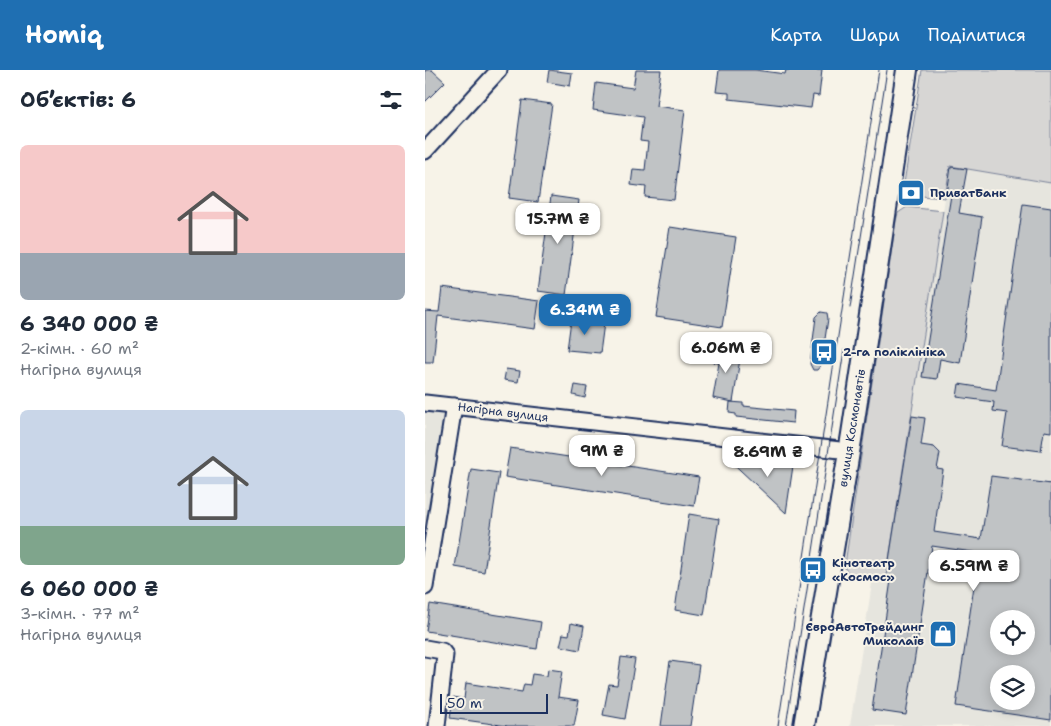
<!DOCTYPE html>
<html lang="uk">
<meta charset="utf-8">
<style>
:root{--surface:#fff;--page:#f2f2f3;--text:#1f2937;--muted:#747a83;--accent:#1f6fb2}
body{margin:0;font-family:"Shantell Sans",sans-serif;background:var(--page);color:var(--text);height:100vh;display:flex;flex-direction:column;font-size:19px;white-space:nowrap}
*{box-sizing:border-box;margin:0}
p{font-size:16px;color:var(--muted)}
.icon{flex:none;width:28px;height:28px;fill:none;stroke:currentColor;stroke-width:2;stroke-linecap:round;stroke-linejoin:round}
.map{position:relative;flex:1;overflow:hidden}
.drawer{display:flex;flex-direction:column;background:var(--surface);width:425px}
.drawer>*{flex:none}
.buttons{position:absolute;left:565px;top:540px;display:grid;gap:10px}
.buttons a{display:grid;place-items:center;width:45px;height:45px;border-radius:50%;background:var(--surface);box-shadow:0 2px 12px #0003;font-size:25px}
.scale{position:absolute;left:15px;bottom:12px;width:108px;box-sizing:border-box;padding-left:5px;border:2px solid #1b2f5e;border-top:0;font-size:14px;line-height:18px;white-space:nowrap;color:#1b2f5e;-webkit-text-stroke:4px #f7f3e8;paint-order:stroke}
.price{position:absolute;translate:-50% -42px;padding:0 11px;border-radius:10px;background:#fff;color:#222;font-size:16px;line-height:32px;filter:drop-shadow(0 1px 2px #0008)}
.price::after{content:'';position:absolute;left:50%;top:30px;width:15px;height:11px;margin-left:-8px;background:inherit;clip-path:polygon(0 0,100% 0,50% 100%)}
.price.on{background:var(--accent);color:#fff}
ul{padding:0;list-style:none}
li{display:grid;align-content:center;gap:10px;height:265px;padding:0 20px}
li span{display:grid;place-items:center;height:155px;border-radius:8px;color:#555}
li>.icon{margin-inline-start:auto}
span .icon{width:90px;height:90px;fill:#fffc;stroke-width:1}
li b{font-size:21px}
h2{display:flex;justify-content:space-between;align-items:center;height:60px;padding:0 20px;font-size:21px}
header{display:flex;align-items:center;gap:30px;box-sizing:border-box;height:70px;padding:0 25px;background:var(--accent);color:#fff}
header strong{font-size:24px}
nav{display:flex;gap:28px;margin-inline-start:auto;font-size:18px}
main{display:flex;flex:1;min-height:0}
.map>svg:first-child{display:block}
.built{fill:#e6e5de;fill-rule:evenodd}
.green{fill:#d7d6d4;stroke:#798299}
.building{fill:#c0c3c5;stroke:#1b2f5e;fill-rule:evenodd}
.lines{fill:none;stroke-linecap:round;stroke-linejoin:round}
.minor-casing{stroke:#1b2f5e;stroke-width:19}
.major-casing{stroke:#1b2f5e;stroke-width:24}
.minor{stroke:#f7f3e8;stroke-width:15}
.major{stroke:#f7f3e8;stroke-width:20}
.tram{stroke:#1b2f5e;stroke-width:1}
.labels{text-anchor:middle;stroke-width:4;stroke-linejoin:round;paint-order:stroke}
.poi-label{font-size:12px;font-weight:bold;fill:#1b2f5e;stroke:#f7f3e8;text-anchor:start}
.street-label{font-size:12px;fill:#1b2f5e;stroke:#f7f3e8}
</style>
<header>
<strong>Homiq</strong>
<nav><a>Карта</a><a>Шари</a><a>Поділитися</a></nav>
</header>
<main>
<section class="drawer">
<h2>Об’єктів: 6<svg class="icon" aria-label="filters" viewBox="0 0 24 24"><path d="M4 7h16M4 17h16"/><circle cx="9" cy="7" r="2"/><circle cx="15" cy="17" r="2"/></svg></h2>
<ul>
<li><span style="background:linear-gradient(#f6c9c9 70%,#9aa5b1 0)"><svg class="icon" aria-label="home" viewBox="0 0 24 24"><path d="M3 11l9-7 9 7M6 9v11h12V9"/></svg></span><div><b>6 340 000 ₴</b><p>2-кімн. · 60 m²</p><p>Нагірна вулиця</p></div></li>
<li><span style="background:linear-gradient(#c9d6e8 75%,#7fa58c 0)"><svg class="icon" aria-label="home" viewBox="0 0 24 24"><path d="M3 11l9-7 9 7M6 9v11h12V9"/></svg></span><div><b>6 060 000 ₴</b><p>3-кімн. · 77 m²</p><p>Нагірна вулиця</p></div></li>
</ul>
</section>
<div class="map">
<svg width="626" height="656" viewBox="0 0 626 656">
<rect width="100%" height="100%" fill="#f7f3e8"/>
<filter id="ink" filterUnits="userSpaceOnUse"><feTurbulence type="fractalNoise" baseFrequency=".02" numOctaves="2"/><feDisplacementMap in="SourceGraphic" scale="10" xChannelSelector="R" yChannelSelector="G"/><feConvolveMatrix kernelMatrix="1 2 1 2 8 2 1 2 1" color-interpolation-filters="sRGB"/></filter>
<g filter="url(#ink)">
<!-- built -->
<g class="built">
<path d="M525,96L626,113V656H425L448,507L461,509ZM574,549H601V576H574ZM574,604H601V631H574Z"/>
<path d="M0,339L17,341L21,348L0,473Z"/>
</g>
<!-- green -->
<g class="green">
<path d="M497,0H626V113L525,96L520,128C506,126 484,129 479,113Z"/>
<path d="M482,137L518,141L461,509L424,504L420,498V494L471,151L473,143Z"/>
</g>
<!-- building -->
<g class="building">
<path d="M0,0H7L20,12L0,32Z"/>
<path d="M124,0L147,3L145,16L122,12Z"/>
<path d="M211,0H236L231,36L260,40L249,130L220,127L221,117L206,115L208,99L220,100L223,72L215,71L218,47L168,40L171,13L208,18Z"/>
<path d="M294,0H330L360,4L361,0H397L394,26L388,25L386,38L304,29V23L291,22Z"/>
<path d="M97,30L127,34L113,132L84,128Z"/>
<path d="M526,97L542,99L534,143L557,147L535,293L515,289L512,309L497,307L526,125L522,124Z"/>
<path d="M126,126L154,130L141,225L113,221Z"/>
<path d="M598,134L626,138V362L619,361L616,381L577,376L582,343L568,341L569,332L532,327L534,314L571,320Z"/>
<path d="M245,157L311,167L297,257L231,247Z"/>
<path d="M17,218L114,231L110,259L13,246L8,292H0V241L14,242Z"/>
<path d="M396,242L402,243L403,249L396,295L392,300H388L385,294L391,247Z"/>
<path d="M146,250L179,253L175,283L142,280Z"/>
<path d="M290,278L316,283L308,332L288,328L294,293L288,292Z"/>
<path d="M81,299L95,301L93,312L79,310Z"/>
<path d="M150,315L162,317L160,328L148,325Z"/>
<path d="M305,332L318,333V336L369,341L368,353L311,347V344L304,343Z"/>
<path d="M487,346L500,348L496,375L509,377L515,383L512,399L518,400L509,462L556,469L566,406L626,414V650L531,636L554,483L507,476L481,645L447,640L466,510L461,509ZM574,549H601V576H574ZM574,604H601V631H574Z"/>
<path d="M85,378L274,407L269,436L80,407Z"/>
<path d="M300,386L368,396L361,443Z"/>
<path d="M46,399L74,403L59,502L30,497Z"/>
<path d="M264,444L294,449L279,545L250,540Z"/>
<path d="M5,534L116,552L112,579L1,561Z"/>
<path d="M146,553L159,556L155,580L135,576L138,564L144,565Z"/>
<path d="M196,587L210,589L200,649L178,645L184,614L192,615Z"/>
<path d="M245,591L274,595L265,656H236Z"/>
<path d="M123,599L137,601L133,627L154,630L149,656H83L25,648L28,627L39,629L41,613L97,622L99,614L105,615L107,604L122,606Z"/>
</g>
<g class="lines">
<!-- minor casing -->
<g class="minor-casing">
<g id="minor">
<path d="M0,81L74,0"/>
<path d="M0,333L424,381"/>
<path d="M0,517L29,336"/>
<path d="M0,578L17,581L20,585L12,656"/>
</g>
</g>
<!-- major casing -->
<g class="major-casing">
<path id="major" d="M379,656L427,364L482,0"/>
</g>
<!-- minor -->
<use href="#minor" class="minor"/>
<!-- major -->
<use href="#major" class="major"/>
<!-- tram -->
<g class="tram">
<path d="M425,238L462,0"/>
<path d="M353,656L454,0"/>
<path d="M361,656L419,280"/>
</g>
</g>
</g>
<!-- icons -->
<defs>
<g id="bank-square" transform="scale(1.4375)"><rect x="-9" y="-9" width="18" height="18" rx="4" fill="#1f6fb2" stroke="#f7f3e8"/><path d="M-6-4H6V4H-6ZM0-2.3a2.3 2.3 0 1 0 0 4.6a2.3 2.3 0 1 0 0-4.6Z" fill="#fff"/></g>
<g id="bus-square" transform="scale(1.4375)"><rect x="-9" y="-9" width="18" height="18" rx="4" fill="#1f6fb2" stroke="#f7f3e8"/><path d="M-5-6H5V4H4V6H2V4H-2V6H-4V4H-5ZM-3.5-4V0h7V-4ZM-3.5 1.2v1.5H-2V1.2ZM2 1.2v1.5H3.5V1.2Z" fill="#fff"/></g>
<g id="shop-square" transform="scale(1.4375)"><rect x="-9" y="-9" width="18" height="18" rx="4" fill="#1f6fb2" stroke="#f7f3e8"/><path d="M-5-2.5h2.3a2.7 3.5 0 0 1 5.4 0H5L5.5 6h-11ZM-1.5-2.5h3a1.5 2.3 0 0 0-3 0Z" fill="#fff"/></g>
</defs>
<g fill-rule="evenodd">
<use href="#bank-square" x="486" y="123"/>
<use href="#bus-square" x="399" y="282"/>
<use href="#bus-square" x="388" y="500"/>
<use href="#shop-square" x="518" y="564"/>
</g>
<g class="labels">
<!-- poi labels -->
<g class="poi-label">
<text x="505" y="127">ПриватБанк</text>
<text x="418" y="286">2-га поліклініка</text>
<text x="407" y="497">Кінотеатр<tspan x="407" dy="14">«Космос»</tspan></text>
<text x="499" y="561" text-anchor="end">ЄвроАвтоТрейдинг<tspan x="499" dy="14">Миколаїв</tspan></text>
</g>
<!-- street labels -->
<g class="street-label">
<text transform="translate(78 342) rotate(7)" y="4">Нагірна вулиця</text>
<text transform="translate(427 358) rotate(-81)" y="4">вулиця Космонавтів</text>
</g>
</g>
</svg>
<div class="buttons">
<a><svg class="icon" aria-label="locate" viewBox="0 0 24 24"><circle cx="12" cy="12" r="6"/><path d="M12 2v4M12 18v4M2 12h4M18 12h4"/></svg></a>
<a><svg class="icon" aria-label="layers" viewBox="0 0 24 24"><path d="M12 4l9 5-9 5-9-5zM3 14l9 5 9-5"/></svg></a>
</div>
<div class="scale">50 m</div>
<b class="price" style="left:133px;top:175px">15.7M ₴</b>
<b class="price on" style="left:160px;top:266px">6.34M ₴</b>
<b class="price" style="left:301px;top:304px">6.06M ₴</b>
<b class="price" style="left:177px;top:407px">9M ₴</b>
<b class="price" style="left:343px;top:408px">8.69M ₴</b>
<b class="price" style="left:549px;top:522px">6.59M ₴</b>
</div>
</main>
